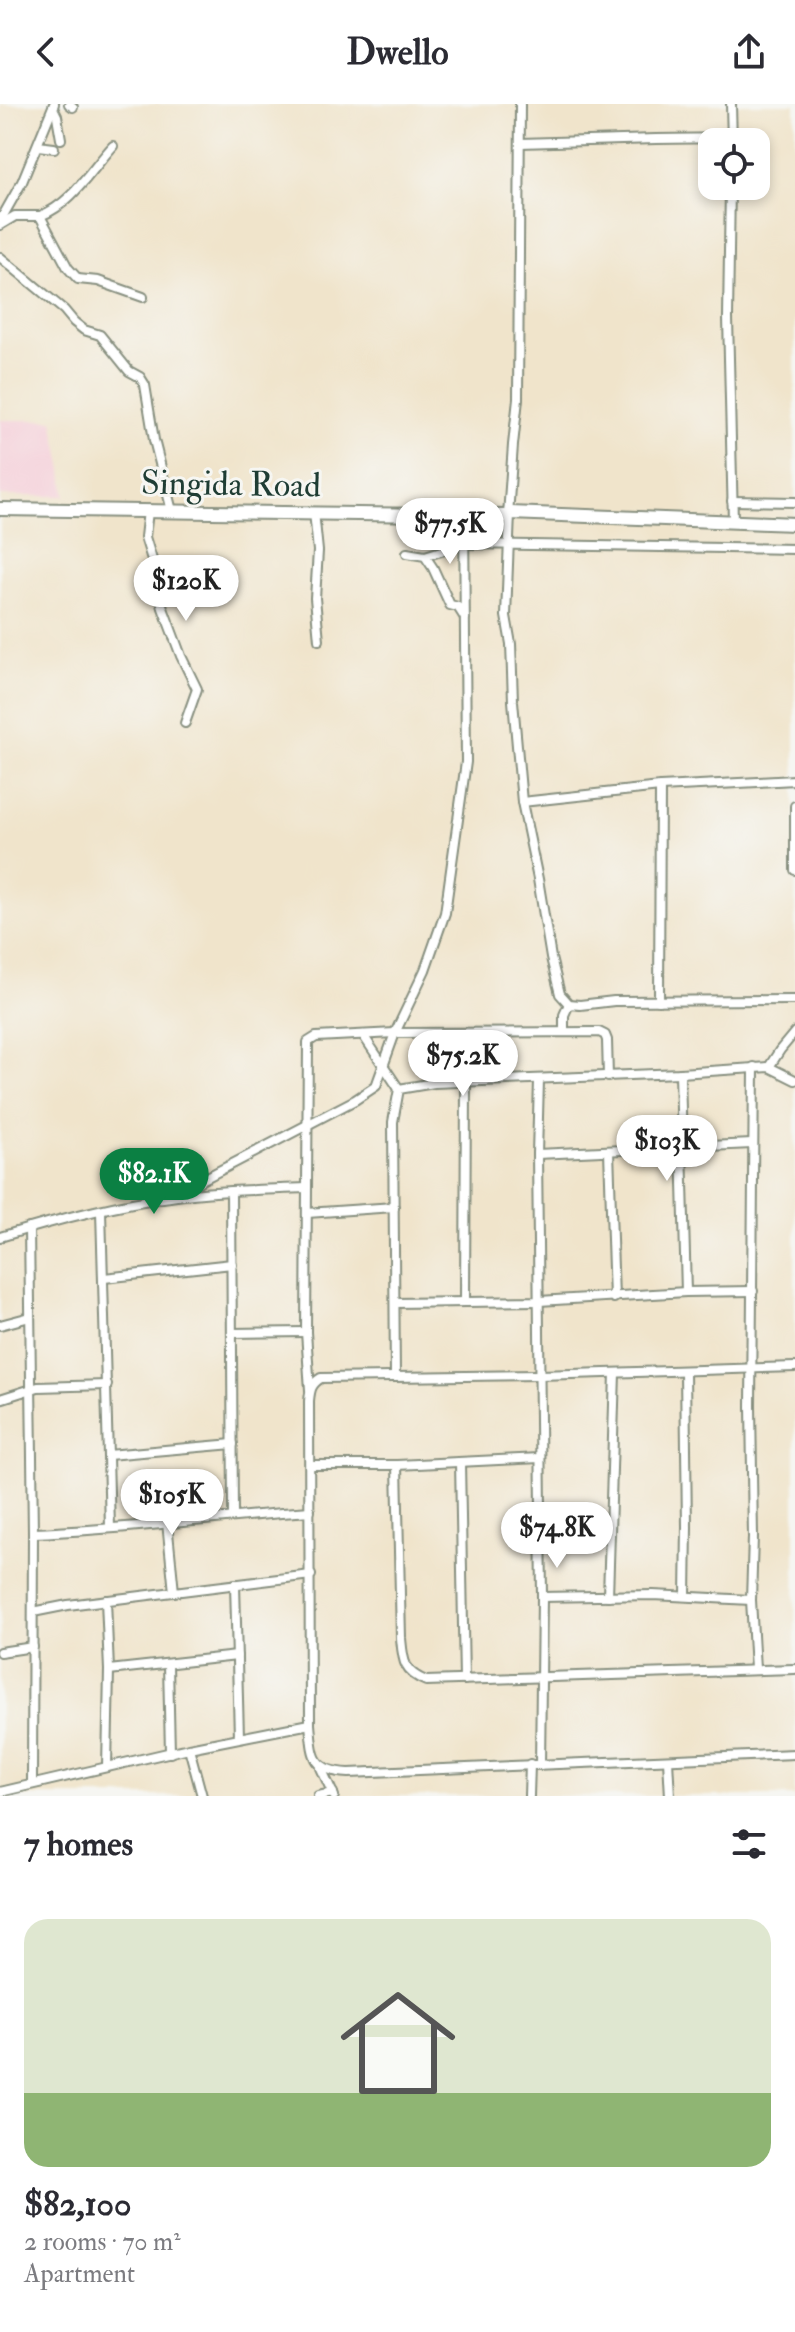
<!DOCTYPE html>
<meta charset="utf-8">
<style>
:root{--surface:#fff;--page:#f2f2f3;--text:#2b2b33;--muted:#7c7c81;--accent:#0b8043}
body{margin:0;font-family:"IM FELL Double Pica",serif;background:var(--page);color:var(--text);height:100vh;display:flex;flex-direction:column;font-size:30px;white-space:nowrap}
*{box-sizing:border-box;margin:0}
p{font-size:26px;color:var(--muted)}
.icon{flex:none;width:44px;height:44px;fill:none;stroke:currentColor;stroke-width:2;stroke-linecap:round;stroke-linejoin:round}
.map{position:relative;height:1692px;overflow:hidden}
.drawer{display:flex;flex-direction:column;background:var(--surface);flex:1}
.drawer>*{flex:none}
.fabs{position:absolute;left:698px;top:24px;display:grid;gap:16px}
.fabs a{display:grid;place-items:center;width:72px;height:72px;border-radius:16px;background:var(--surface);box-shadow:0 4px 12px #0003;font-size:40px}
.price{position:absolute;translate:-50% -68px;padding:0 18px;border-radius:28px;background:#fff;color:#222;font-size:26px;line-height:52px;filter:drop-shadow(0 2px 4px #0008)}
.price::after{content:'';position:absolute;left:50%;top:48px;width:24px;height:18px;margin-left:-12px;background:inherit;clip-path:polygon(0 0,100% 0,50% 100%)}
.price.current{background:var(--accent);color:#fff}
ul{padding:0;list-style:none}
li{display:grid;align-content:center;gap:16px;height:424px;padding:0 24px}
li span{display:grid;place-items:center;height:248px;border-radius:24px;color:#555}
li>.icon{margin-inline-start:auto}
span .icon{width:144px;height:144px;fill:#fffc;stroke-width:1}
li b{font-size:34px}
h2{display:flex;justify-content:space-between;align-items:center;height:96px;padding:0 24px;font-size:34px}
header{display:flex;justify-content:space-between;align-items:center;height:104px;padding:0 24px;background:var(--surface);font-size:36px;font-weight:700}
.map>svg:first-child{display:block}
.built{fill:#f5cfd9}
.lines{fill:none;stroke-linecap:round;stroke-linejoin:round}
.minor-casing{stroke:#889080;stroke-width:12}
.highway-casing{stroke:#889080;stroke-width:16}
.minor{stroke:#fff;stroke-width:8}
.highway{stroke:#fff;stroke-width:12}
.labels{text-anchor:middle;stroke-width:6;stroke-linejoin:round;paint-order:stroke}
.street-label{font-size:34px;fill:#1f3d34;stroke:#f6f6f2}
</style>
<header><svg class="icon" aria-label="back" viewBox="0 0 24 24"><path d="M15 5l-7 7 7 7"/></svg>Dwello<svg class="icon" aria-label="share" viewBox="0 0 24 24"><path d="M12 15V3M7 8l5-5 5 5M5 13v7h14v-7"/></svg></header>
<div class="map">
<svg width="795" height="1692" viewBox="0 0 795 1692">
<rect width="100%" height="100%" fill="#f6f6f2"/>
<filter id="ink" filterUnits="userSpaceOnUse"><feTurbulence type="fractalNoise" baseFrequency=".0125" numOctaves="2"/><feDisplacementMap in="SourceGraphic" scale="16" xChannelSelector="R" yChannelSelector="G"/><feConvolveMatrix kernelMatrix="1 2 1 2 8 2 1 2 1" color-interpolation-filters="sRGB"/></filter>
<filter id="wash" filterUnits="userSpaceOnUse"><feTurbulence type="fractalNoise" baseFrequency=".006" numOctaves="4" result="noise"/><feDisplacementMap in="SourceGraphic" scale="32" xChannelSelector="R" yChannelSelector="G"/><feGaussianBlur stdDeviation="1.8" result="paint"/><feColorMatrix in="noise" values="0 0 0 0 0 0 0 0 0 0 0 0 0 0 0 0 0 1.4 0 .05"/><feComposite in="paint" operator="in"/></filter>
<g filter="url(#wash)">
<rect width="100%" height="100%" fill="#f0e4cb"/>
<!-- built -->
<path class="built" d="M0,316H53L63,366L65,392H0Z"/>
</g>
<g filter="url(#ink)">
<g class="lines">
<!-- minor casing -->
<g class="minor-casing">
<g id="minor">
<path d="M69,0L73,3"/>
<path d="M731,0L732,38"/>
<path d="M53,4L57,12L61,35"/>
<path d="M520,39L656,35L732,34"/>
<path d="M38,42L54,44"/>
<path d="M730,82L728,214L733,417"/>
<path d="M40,112C72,100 90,67 113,42"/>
<path d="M0,117L22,78L54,0"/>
<path d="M0,121L15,112H40L68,164L78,175L98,177L143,193"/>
<path d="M0,153L64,206L74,218L84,226L100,231L129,267L140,273L145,281L154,336L172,407"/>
<path d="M732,397L795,398"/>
<path d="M148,407L145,433L153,459L163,504L181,552L197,585L185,619"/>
<path d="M314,408L318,447L315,494L319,536"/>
<path d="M510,409L506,512L511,540L513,597L522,698L538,775L551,854L560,890L569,900L580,901L614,897L795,896"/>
<path d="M508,411L513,341L518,295L520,0"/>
<path d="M407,449L425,452L433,464L450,501L458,503L465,514"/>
<path d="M425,452L454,443L455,440H464L795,445"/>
<path d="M522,698L660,683L795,676"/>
<path d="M795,702V766"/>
<path d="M659,897L660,683"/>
<path d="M564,928V911L569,900"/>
<path d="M363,931L399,985"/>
<path d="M754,963L751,1302L753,1433L751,1496L755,1565"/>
<path d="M769,963L780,946L795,928"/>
<path d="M680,969L686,1188"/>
<path d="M539,976L537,1050L542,1493L540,1661"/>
<path d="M609,1047L614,1194"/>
<path d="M537,1050L752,1040"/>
<path d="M231,1087L233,1412"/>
<path d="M169,1093L355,996L376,982L395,929L425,866L445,809L466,658L464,410"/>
<path d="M101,1107L110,1423"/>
<path d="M307,1109L394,1103"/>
<path d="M29,1124L33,1429L32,1680"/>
<path d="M0,1133C52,1117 115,1100 170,1093C215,1086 261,1086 306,1084"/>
<path d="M104,1174L232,1160"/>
<path d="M465,1198L466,978"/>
<path d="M395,1199L539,1197L686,1188L753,1187"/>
<path d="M0,1221L30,1213"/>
<path d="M232,1229L306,1228"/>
<path d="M795,1263L540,1271L321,1274C311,1280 310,1286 309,1297L310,1620C313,1653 312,1667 349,1669L795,1650"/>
<path d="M685,1267L687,1423L686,1492"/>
<path d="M395,1273L393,1018L399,985L434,979L680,969L769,963L795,976"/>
<path d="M310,1286L306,1228L308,938L316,933L395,929L599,928L605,931L607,936L608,973"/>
<path d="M0,1295L38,1283L107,1281"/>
<path d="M108,1351L233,1340"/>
<path d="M460,1358L464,1576"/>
<path d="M310,1361H397L540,1354"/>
<path d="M397,1361L401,1534C403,1556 403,1568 426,1577L795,1565"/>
<path d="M167,1418L174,1488"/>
<path d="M33,1429C125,1426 218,1413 310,1407"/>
<path d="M235,1480L239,1633"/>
<path d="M608,1492L615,1269"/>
<path d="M542,1493L653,1491L751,1496"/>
<path d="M106,1496L109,1566L107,1663"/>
<path d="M33,1508L68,1501L311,1471"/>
<path d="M0,1548L33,1543"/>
<path d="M168,1560L170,1649"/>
<path d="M109,1566L237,1552"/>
<path d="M189,1644L202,1692"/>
<path d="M668,1656L670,1692"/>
<path d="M321,1664L334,1692"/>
<path d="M0,1688L189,1644L310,1620"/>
<path d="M318,1692L333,1689"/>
<path d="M529,1692L530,1660"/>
</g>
</g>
<!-- highway casing -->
<g class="highway-casing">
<path id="highway" d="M0,405L508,412L510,409L795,420"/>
</g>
<!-- minor -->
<use href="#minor" class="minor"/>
<!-- highway -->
<use href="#highway" class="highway"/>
</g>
</g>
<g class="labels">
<!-- street labels -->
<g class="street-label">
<text transform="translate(231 379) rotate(1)" y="12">Singida Road</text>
</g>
</g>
</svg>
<div class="fabs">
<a><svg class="icon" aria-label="locate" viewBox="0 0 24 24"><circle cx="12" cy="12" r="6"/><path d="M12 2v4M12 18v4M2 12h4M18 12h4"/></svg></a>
</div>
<b class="price" style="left:450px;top:462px">$77.5K</b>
<b class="price" style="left:186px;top:519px">$120K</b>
<b class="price" style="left:463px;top:994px">$75.2K</b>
<b class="price" style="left:667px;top:1079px">$103K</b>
<b class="price current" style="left:154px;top:1112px">$82.1K</b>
<b class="price" style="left:172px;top:1433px">$105K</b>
<b class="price" style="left:557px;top:1466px">$74.8K</b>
</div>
<section class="drawer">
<h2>7 homes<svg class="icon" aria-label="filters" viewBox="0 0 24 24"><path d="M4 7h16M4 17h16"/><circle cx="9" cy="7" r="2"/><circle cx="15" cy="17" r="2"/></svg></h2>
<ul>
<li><span style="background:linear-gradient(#dfe7d0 70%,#8fb573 0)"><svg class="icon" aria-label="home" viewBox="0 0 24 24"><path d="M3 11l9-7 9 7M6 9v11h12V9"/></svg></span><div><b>$82,100</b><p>2 rooms · 70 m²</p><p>Apartment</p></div></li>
</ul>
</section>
